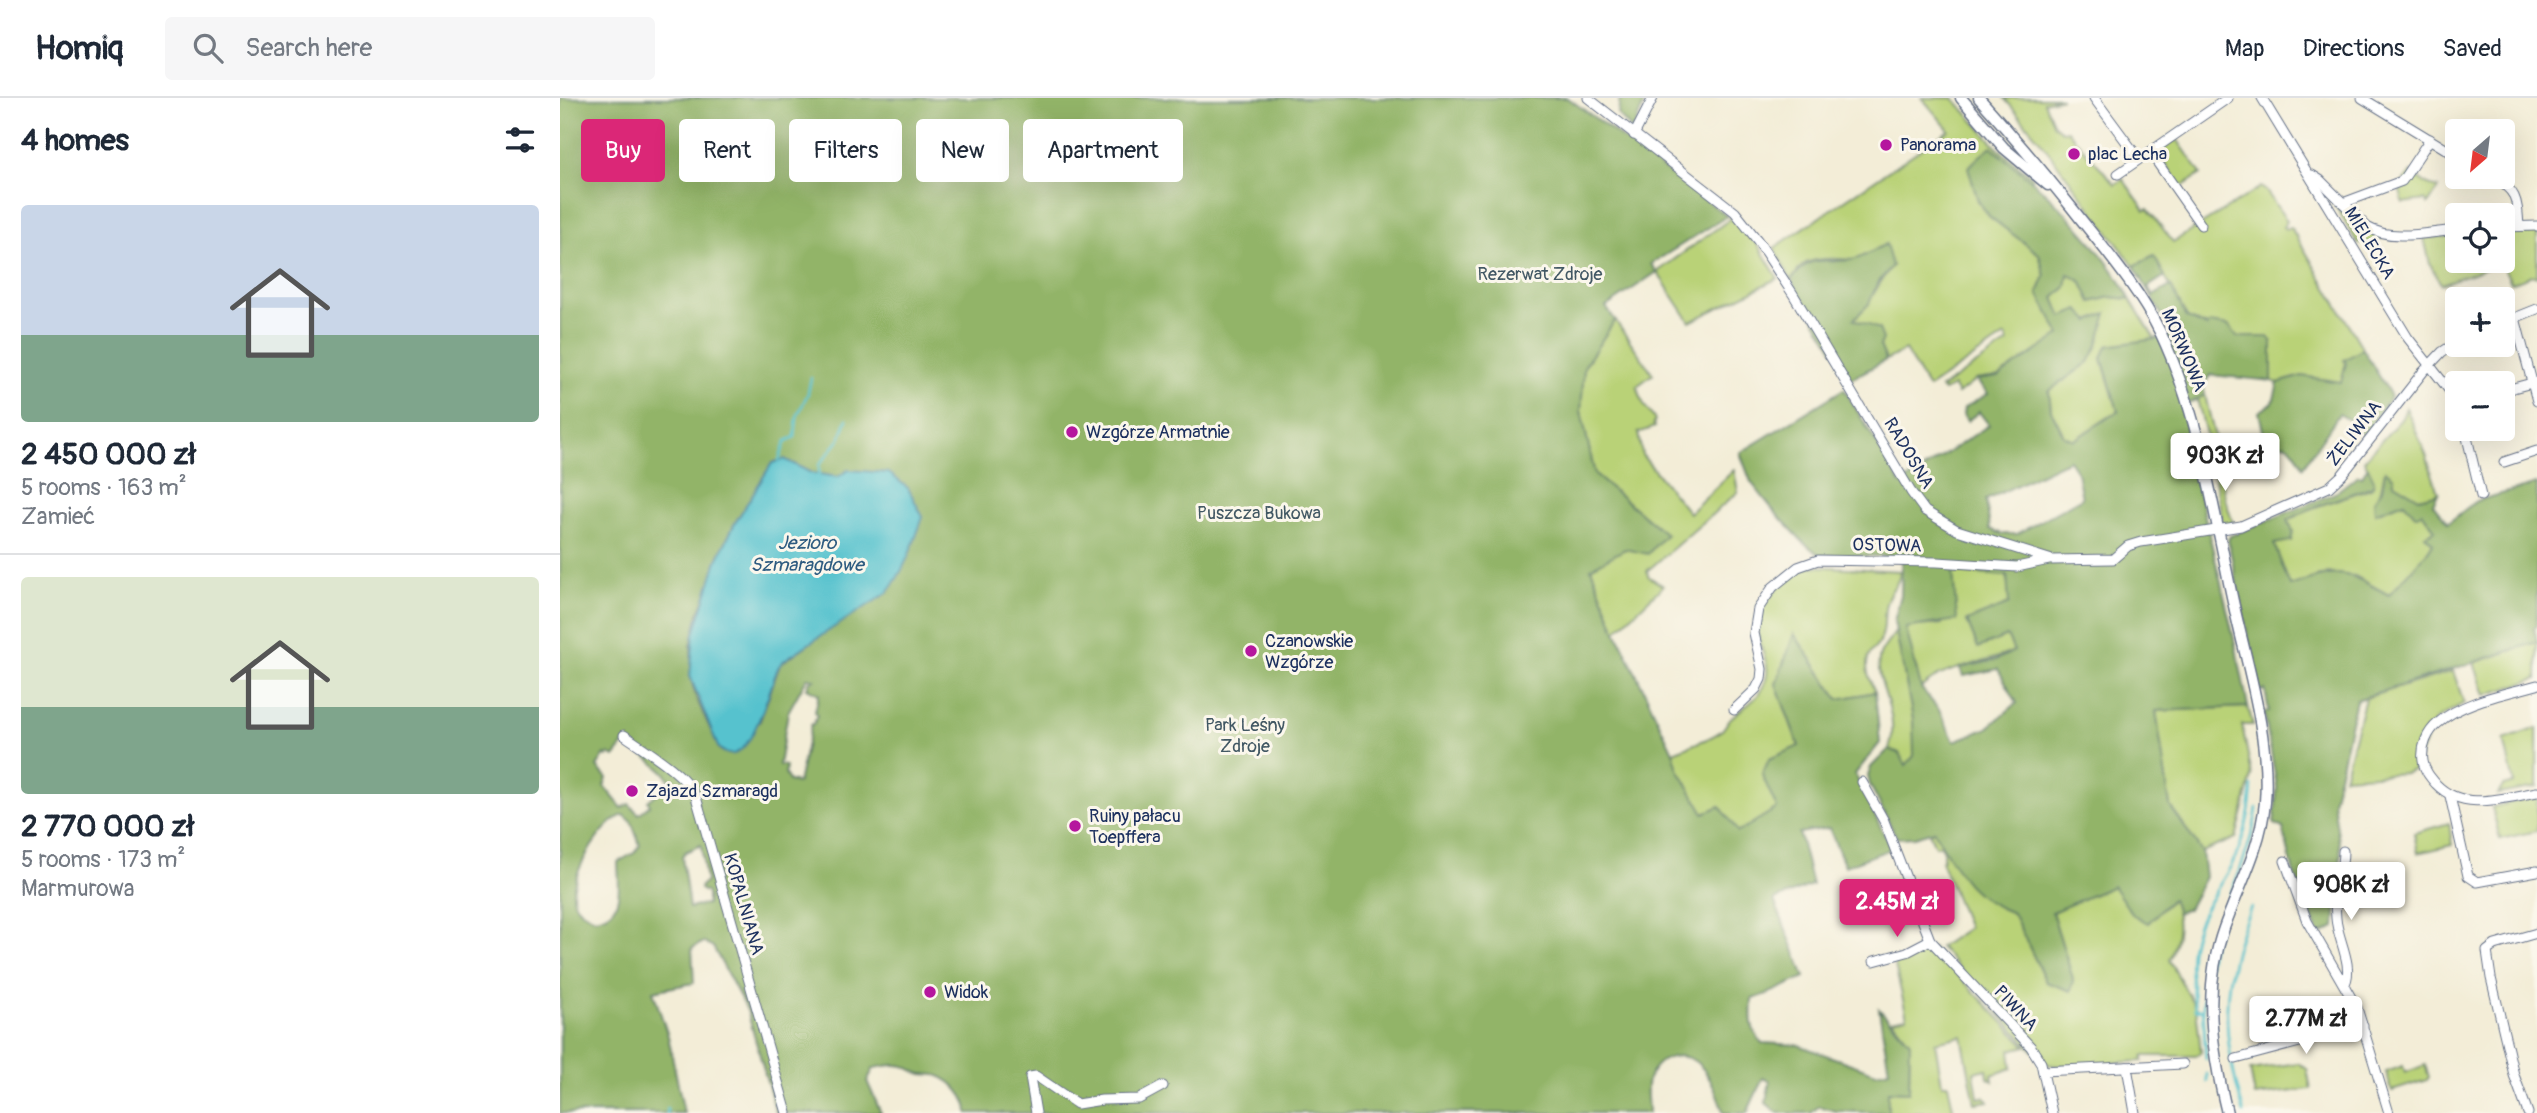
<!DOCTYPE html>
<meta charset="utf-8">
<style>
:root{--surface:#fff;--page:#f6f6f7;--text:#1f2937;--muted:#747a83;--line:#e0e1e3;--accent:#db2777}
body{margin:0;font-family:Pangolin,sans-serif;background:var(--page);color:var(--text);height:100vh;display:flex;flex-direction:column;font-size:26px;white-space:nowrap}
*{box-sizing:border-box;margin:0}
p{font-size:23px;color:var(--muted)}
.icon{flex:none;width:38px;height:38px;fill:none;stroke:currentColor;stroke-width:2;stroke-linecap:round;stroke-linejoin:round}
.map{position:relative;flex:1;overflow:hidden}
.details{display:flex;flex-direction:column;background:var(--surface);width:560px}
.details>*{flex:none}
.hud{position:absolute;left:21px;top:21px;width:665px;height:63px;display:flex;gap:14px}
.needle{width:46px;rotate:208deg}
.tools{position:absolute;left:1885px;top:21px;display:grid;gap:14px}
.tools a{display:grid;place-items:center;width:70px;height:70px;border-radius:7px;background:var(--surface);box-shadow:0 7px 28px #0002;font-size:35px}
.price{position:absolute;translate:-50% -60px;padding:0 16px;border-radius:7px;background:#fff;color:#222;font-size:23px;line-height:46px;filter:drop-shadow(0 2px 4px #0008)}
.price::after{content:'';position:absolute;left:50%;top:42px;width:21px;height:16px;margin-left:-10px;background:inherit;clip-path:polygon(0 0,100% 0,50% 100%)}
.price.current{background:var(--accent);color:#fff}
ul{padding:0;list-style:none}
li{display:grid;align-content:center;gap:14px;height:371px;padding:0 21px}
li+li{border-top:2px solid var(--line)}
li span{display:grid;place-items:center;height:217px;border-radius:7px;color:#555}
li>.icon{margin-inline-start:auto}
span .icon{width:126px;height:126px;fill:#fffc;stroke-width:1}
li b{font-size:30px}
h2{display:flex;justify-content:space-between;align-items:center;height:84px;padding:0 21px;font-size:30px}
.tag{padding:0 24px;border-radius:7px;background:var(--surface);box-shadow:0 7px 28px #0002;font-size:24px;line-height:63px}
.tag.current{background:var(--accent);color:#fff}
header{display:flex;align-items:center;gap:42px;box-sizing:border-box;height:98px;padding:0 35px;background:var(--surface);border-bottom:2px solid var(--line)}
header strong{font-size:33px}
nav{display:flex;gap:38px;margin-inline-start:auto;font-size:24px}
.search{width:490px;height:63px;background:var(--page);display:flex;align-items:center;gap:18px;box-sizing:border-box;padding:0 24px;border-radius:7px;color:var(--muted);font-size:26px}
main{display:flex;flex:1;min-height:0}
.map>svg:first-child{display:block}
.green{fill:#b9d277;stroke:#6a806a;stroke-width:2}
.forest{fill:#92b468;stroke:#567263;stroke-width:2;fill-rule:evenodd}
.water{fill:#56c2ce;stroke:#387896;stroke-width:2}
.lines{fill:none;stroke-linecap:round;stroke-linejoin:round}
.stream{stroke:#56c2ce;stroke-width:2.5}
.minor-casing{stroke:#677288;stroke-width:11}
.major-casing{stroke:#677288;stroke-width:13}
.minor{stroke:#fff;stroke-width:9}
.major{stroke:#fff;stroke-width:10}
.poi-dot{fill:#b5179e;stroke:#fbf7ec;stroke-width:2.5}
.labels{text-anchor:middle;stroke-width:6;stroke-linejoin:round;paint-order:stroke}
.poi-label{font-size:18px;fill:#1b2f5e;stroke:#fbf7ec;text-anchor:start}
.street-label{font-size:18px;fill:#1b2f5e;stroke:#fbf7ec}
.park-label{font-size:18px;fill:#425864;stroke:#fbf7ec}
.water-label{font-size:19px;font-style:italic;fill:#2d5b80;stroke:#fbf7ec}
</style>
<header>
<strong>Homiq</strong>
<div class="search"><svg class="icon" aria-label="search" viewBox="0 0 24 24"><circle cx="10" cy="10" r="6"/><path d="M15 15l6 6"/></svg>Search here</div>
<nav><a>Map</a><a>Directions</a><a>Saved</a></nav>
</header>
<main>
<section class="details">
<h2>4 homes<svg class="icon" aria-label="filters" viewBox="0 0 24 24"><path d="M4 7h16M4 17h16"/><circle cx="9" cy="7" r="2"/><circle cx="15" cy="17" r="2"/></svg></h2>
<ul>
<li><span style="background:linear-gradient(#c9d6e8 60%,#7fa58c 0)"><svg class="icon" aria-label="home" viewBox="0 0 24 24"><path d="M3 11l9-7 9 7M6 9v11h12V9"/></svg></span><div><b>2 450 000 zł</b><p>5 rooms · 163 m²</p><p>Zamieć</p></div></li>
<li><span style="background:linear-gradient(#dfe7d0 60%,#7fa58c 0)"><svg class="icon" aria-label="home" viewBox="0 0 24 24"><path d="M3 11l9-7 9 7M6 9v11h12V9"/></svg></span><div><b>2 770 000 zł</b><p>5 rooms · 173 m²</p><p>Marmurowa</p></div></li>
</ul>
</section>
<div class="map">
<svg width="1977" height="1015" viewBox="0 0 1977 1015">
<rect width="100%" height="100%" fill="#fbf7ec"/>
<filter id="ink" filterUnits="userSpaceOnUse"><feTurbulence type="fractalNoise" baseFrequency=".0143" numOctaves="2"/><feDisplacementMap in="SourceGraphic" scale="14" xChannelSelector="R" yChannelSelector="G"/><feConvolveMatrix kernelMatrix="1 2 1 2 8 2 1 2 1" color-interpolation-filters="sRGB"/></filter>
<filter id="wash" filterUnits="userSpaceOnUse"><feTurbulence type="fractalNoise" baseFrequency=".00686" numOctaves="4" result="noise"/><feDisplacementMap in="SourceGraphic" scale="28" xChannelSelector="R" yChannelSelector="G"/><feGaussianBlur stdDeviation="1.57" result="paint"/><feColorMatrix in="noise" values="0 0 0 0 0 0 0 0 0 0 0 0 0 0 0 0 0 1.4 0 .05"/><feComposite in="paint" operator="in"/></filter>
<g filter="url(#wash)">
<rect width="100%" height="100%" fill="#f3edd7"/>
<!-- green -->
<g class="green">
<path d="M1362,0H1393L1439,51L1473,80L1471,83L1453,68L1418,103L1430,119L1479,156L1485,178L1478,195L1501,237L1438,279L1416,282L1398,296L1393,288L1384,293L1381,290L1448,245L1445,238L1368,290L1345,252L1326,262L1320,248L1294,221C1312,204 1316,188 1332,168C1309,165 1268,155 1246,165C1240,168 1236,177 1231,182L1214,150L1389,32Z"/>
<path d="M1444,0H1502L1484,4L1494,27L1502,33L1507,32L1555,86L1563,81L1585,112L1588,111L1613,144L1701,89L1706,93L1727,123L1723,129L1726,131L1730,129L1737,139L1803,251L1785,262L1786,265L1781,285L1742,278L1718,285L1712,283V244L1677,239L1627,220L1594,158L1574,168L1478,40Z"/>
<path d="M1617,41L1641,76L1621,89L1598,54Z"/>
<path d="M1851,74L1868,87L1878,90L1868,106L1865,102L1843,105L1839,89Z"/>
<path d="M1768,95L1805,133L1821,139L1820,142L1798,146Z"/>
<path d="M1174,118L1198,147L1218,180L1130,224L1097,174Z"/>
<path d="M1977,133V179L1972,177L1951,185L1942,165L1881,186L1870,166L1864,140L1897,138V163H1942L1943,135Z"/>
<path d="M1508,175L1521,183L1532,204L1550,199L1570,201L1595,241L1547,249L1542,261L1558,313L1514,342L1504,338L1491,312L1489,293L1529,264L1546,216L1530,223L1502,220L1494,200L1506,189Z"/>
<path d="M1055,222L1093,276L1077,288L1084,307L1095,322L1093,326L1095,329L1078,335L1082,357L1129,415L1174,372L1178,394L1087,473L1088,478L1103,488L1056,533L1031,469L1065,451L1106,436L1035,377L1021,313L1024,269Z"/>
<path d="M1645,297L1658,353L1665,401L1673,425L1666,427L1663,425L1649,348L1637,301Z"/>
<path d="M1846,310L1866,356L1878,395L1859,400L1834,385V379L1825,373L1816,415L1844,404L1862,414L1875,432L1873,445L1869,452L1829,497L1795,478L1768,475L1730,488L1714,446L1731,442L1728,422L1752,410L1811,390L1814,382L1804,362L1842,320Z"/>
<path d="M1251,468L1340,473C1340,486 1331,490 1327,502C1323,513 1325,523 1323,534C1321,543 1318,547 1312,553C1302,565 1309,581 1315,594L1279,601L1234,536L1216,586L1239,649L1210,661L1218,710L1179,734L1144,715L1117,670L1113,654C1125,649 1153,641 1162,632C1166,628 1168,622 1172,619C1181,610 1193,606 1200,594C1216,569 1201,559 1198,537C1195,507 1225,476 1251,468Z"/>
<path d="M1392,474L1447,478L1450,506L1407,523L1418,549L1447,538L1454,553C1425,567 1385,567 1361,590L1345,529L1382,526Z"/>
<path d="M1336,533L1353,621L1355,658L1346,668L1339,655L1329,651C1342,614 1312,582 1320,557C1323,549 1331,541 1336,533Z"/>
<path d="M1977,544V581L1925,597L1914,565Z"/>
<path d="M1893,573L1904,605L1875,622L1859,658L1857,671L1846,675L1784,679L1805,600Z"/>
<path d="M1688,609L1693,627H1682L1692,678L1676,740L1642,754L1610,708L1596,613Z"/>
<path d="M1977,630V689L1938,696L1943,688L1954,685L1944,642Z"/>
<path d="M1977,699V733L1940,741L1932,709Z"/>
<path d="M1889,725L1892,747L1858,755L1854,735Z"/>
<path d="M1374,733C1396,769 1411,801 1453,815L1486,884L1511,893L1513,881L1492,814L1553,788L1588,825L1613,800C1620,823 1619,841 1609,862L1636,910L1641,954L1636,958H1583V963L1498,968L1485,966L1380,849L1408,830L1381,763L1383,761V751L1380,747L1375,748L1369,734Z"/>
<path d="M1372,850L1466,948L1450,952L1452,970L1432,977L1433,983L1428,980L1427,971L1414,974L1418,1000L1425,999L1428,1003L1415,1005L1402,938L1375,944L1382,986H1388L1394,1015H1328L1327,993L1349,994L1350,944L1332,922L1347,919L1334,863Z"/>
<path d="M1738,965L1747,971L1751,991L1695,998L1690,972Z"/>
<path d="M1865,967L1869,979L1867,982L1832,993L1826,974L1843,968L1845,975Z"/>
</g>
<!-- forest -->
<g class="forest">
<path d="M0,0H1008L1167,118L1091,166L1097,174L1046,209L1055,222L1024,269L1021,313L1035,377L1106,436L1088,456L1065,451L1031,470L1056,533L1113,654L1118,671L1144,715L1160,708L1178,734L1217,710L1202,677L1209,661L1239,648L1216,586L1234,536L1278,601L1315,594L1320,645L1295,676L1331,751L1285,768L1269,730L1239,735L1252,787L1214,802L1245,879C1226,887 1211,896 1192,901C1191,921 1189,929 1202,945L1238,947L1316,975L1329,972L1319,911L1350,944L1349,994L1328,993V1015L1275,1013L1259,1008L1251,1015H1218L1206,1005L1210,983L1203,980L1187,1015H1164C1158,1001 1153,982 1143,971C1126,949 1096,957 1088,982C1085,992 1088,1005 1088,1015H408C408,1000 393,983 379,978C374,976 367,977 362,976C356,975 352,972 347,969C337,965 324,968 314,970L307,983L321,1015H216L187,912L153,849L144,844L132,850L134,885L93,893L108,938L124,1015H0ZM224,361L251,375L279,379L263,536L220,566L200,623L169,656L160,652L137,602L130,578L132,566L131,548L139,514L148,494L157,462L175,425L212,365ZM247,580L254,581L249,584L247,590L259,596L255,614L257,617L254,625L251,627L238,685L229,683L225,676L226,668L219,667L228,614ZM66,644H69L104,674L111,684L88,703L90,707L79,716L69,706L62,710L44,688L47,680L37,669L45,657L47,659L49,656L54,659ZM64,717L71,723L80,747L74,755L58,764C58,786 66,815 35,820C27,816 16,811 14,803C7,781 42,723 64,717ZM141,747L146,784L141,787L140,791L147,795V806L129,810L122,759L125,754Z"/>
<path d="M1060,0H1086L1073,33L1058,17Z"/>
<path d="M1431,48C1447,63 1465,76 1481,91C1509,116 1554,167 1570,201L1550,199L1531,204L1521,183L1508,176L1506,189L1494,200L1502,219L1519,212L1530,223L1547,215L1538,247L1529,264L1489,293L1491,312L1504,338L1514,342L1558,313L1542,260L1547,248L1595,241L1612,235L1574,168L1594,158L1605,178L1588,189L1593,198L1611,188L1627,220L1647,229L1650,225L1669,228L1678,239H1708L1712,244V283L1651,277L1643,287L1645,297L1622,309C1639,410 1670,508 1688,609L1596,613L1610,708L1642,754L1645,779L1628,811L1617,815L1612,801L1588,825L1572,816L1553,788L1492,814L1513,881L1511,893L1486,884L1453,815C1407,799 1397,772 1374,733L1354,739L1337,740L1310,687L1308,678L1311,669L1329,651L1339,655L1346,667L1354,658L1353,621L1334,523L1341,497L1342,458H1261L1244,445L1214,413L1191,384L1180,355L1284,291L1341,386L1429,327L1419,314L1407,323L1403,317L1404,310L1428,296L1416,282L1438,279L1500,237L1478,195L1485,178L1479,156L1430,119L1418,103L1408,69ZM1509,362L1517,374L1522,400L1457,436H1442L1430,431L1426,402ZM1393,474L1447,478L1449,506L1407,523L1418,550L1447,538L1454,553L1436,562L1400,570L1403,578L1438,571L1457,605L1426,631L1394,643L1379,612L1361,590L1346,530L1397,522Z"/>
<path d="M1326,146L1332,168L1317,186L1309,206L1294,221L1319,231L1323,241L1320,248L1326,262L1291,281L1231,182C1255,153 1259,166 1290,162C1302,161 1315,151 1326,146Z"/>
<path d="M1803,251L1831,298L1803,338L1791,323L1779,316L1743,369C1733,350 1732,342 1706,347L1699,314L1713,305L1718,285L1742,278L1781,284L1786,265L1784,262Z"/>
<path d="M1808,369L1814,382L1813,388L1752,410L1728,422L1733,433L1731,443L1714,446L1730,488C1781,471 1782,471 1829,497L1869,452L1873,445L1865,437L1875,432L1862,414L1856,418L1844,404L1815,415L1814,403L1822,391L1825,372L1834,379V385L1859,400L1878,395L1873,406L1888,425L1916,403L1977,386V528L1974,529L1977,544L1796,602L1773,704L1781,757L1775,829L1759,837L1734,776L1723,730L1714,726L1717,689L1704,614L1709,613L1705,592L1699,593L1668,442L1670,438L1775,395L1798,377L1802,378Z"/>
</g>
<!-- water -->
<path class="water" d="M224,361L251,375L278,379L288,372L329,375L348,390L363,419C353,447 345,472 327,495C298,514 269,532 241,551C234,556 223,561 219,568C211,581 189,684 158,649L130,578L134,536L157,462L175,425L212,365Z"/>
<g class="lines">
<!-- stream -->
<g class="stream">
<path d="M219,362L226,343L235,339L237,319L248,295L251,280"/>
<path d="M259,376V367L280,341L287,321"/>
<path d="M1643,911C1644,878 1651,846 1663,815C1676,780 1692,748 1697,710"/>
<path d="M1646,961L1643,911L1635,912C1633,891 1628,868 1632,847C1637,817 1658,792 1672,766C1685,742 1690,715 1692,688"/>
<path d="M1647,976V984"/>
<path d="M107,1015V1011"/>
<path d="M1684,1015C1661,938 1659,883 1691,809"/>
</g>
</g>
</g>
<g filter="url(#ink)">
<g class="lines">
<!-- minor casing -->
<g class="minor-casing">
<g id="minor">
<path d="M1028,0L1175,114L1198,143L1233,196L1351,394L1365,413L1397,432L1492,462L1553,461L1568,448L1581,444L1681,428L1769,389L1782,377L1863,274L1882,254L1897,244"/>
<path d="M1534,0L1579,61"/>
<path d="M1702,0L1848,240L1897,302"/>
<path d="M1802,0L1897,58"/>
<path d="M1074,37L1093,0"/>
<path d="M1590,54L1641,127"/>
<path d="M1558,76L1668,0"/>
<path d="M1752,77L1760,82L1807,129C1832,144 1869,134 1897,132"/>
<path d="M1933,79C1957,93 1957,101 1959,128"/>
<path d="M1783,105L1842,83L1870,41"/>
<path d="M1942,129L1977,128"/>
<path d="M1955,220L1977,303"/>
<path d="M1942,225L1977,211"/>
<path d="M1942,293L1972,285"/>
<path d="M1905,331L1921,398"/>
<path d="M1944,364L1977,353"/>
<path d="M1977,587C1946,596 1903,603 1878,625C1867,634 1861,649 1863,663C1864,672 1870,679 1876,686C1903,714 1943,700 1977,694"/>
<path d="M1174,612L1196,591L1201,581L1202,571L1194,535L1198,511L1213,489L1238,469L1258,462L1377,464L1457,469L1489,462"/>
<path d="M64,637C87,653 125,675 136,699L227,1015"/>
<path d="M1302,684L1324,723L1370,842L1471,949L1481,965L1492,1015"/>
<path d="M1890,698L1908,778L1917,784L1977,773"/>
<path d="M1783,753C1783,776 1773,797 1776,820C1777,840 1794,867 1785,886"/>
<path d="M1725,763L1747,823L1797,910L1829,1015"/>
<path d="M1314,863L1347,854L1370,842"/>
<path d="M1676,961L1803,927"/>
<path d="M1567,969L1575,1015"/>
<path d="M1483,973L1623,966"/>
<path d="M476,1015L470,979L476,978L517,1006L542,1002L579,1001L603,988"/>
<path d="M1968,1015L1954,977L1931,880L1927,853L1935,847L1977,835"/>
</g>
</g>
<!-- major casing -->
<g class="major-casing">
<g id="major">
<path d="M1401,0L1444,50L1488,87"/>
<path d="M1419,0C1451,36 1482,72 1512,110C1544,151 1578,189 1601,236C1641,321 1654,417 1674,508C1688,571 1710,639 1705,704C1701,750 1679,788 1664,830C1642,891 1652,954 1667,1015"/>
</g>
</g>
<!-- minor -->
<use href="#minor" class="minor"/>
<!-- major -->
<use href="#major" class="major"/>
</g>
</g>
<!-- markers -->
<g class="poi-dot">
<circle cx="1326" cy="47" r="7"/>
<circle cx="1514" cy="56" r="7"/>
<circle cx="512" cy="334" r="7"/>
<circle cx="691" cy="553" r="7"/>
<circle cx="72" cy="693" r="7"/>
<circle cx="515" cy="728" r="7"/>
<circle cx="370" cy="894" r="7"/>
</g>
<g class="labels">
<!-- poi labels -->
<g class="poi-label">
<text x="1340" y="53">Panorama</text>
<text x="1528" y="62">plac Lecha</text>
<text x="526" y="340">Wzgórze Armatnie</text>
<text x="705" y="549">Czanowskie<tspan x="705" dy="21">Wzgórze</tspan></text>
<text x="86" y="699">Zajazd Szmaragd</text>
<text x="529" y="724">Ruiny pałacu<tspan x="529" dy="21">Toepffera</tspan></text>
<text x="384" y="900">Widok</text>
</g>
<!-- street labels -->
<g class="street-label">
<text transform="translate(1810 145) rotate(59)" y="6">MIELECKA</text>
<text transform="translate(1624 252) rotate(67)" y="6">MORWOWA</text>
<text transform="translate(1794 335) rotate(-52)" y="6">ŻELIWNA</text>
<text transform="translate(1349 355) rotate(59)" y="6">RADOSNA</text>
<text transform="translate(1327 447) rotate(1)" y="6">OSTOWA</text>
<text transform="translate(184 806) rotate(74)" y="6">KOPALNIANA</text>
<text transform="translate(1456 910) rotate(47)" y="6">PIWNA</text>
</g>
<!-- park labels -->
<g class="park-label">
<text x="980" y="182">Rezerwat Zdroje</text>
<text x="699" y="421">Puszcza Bukowa</text>
<text x="685" y="633">Park Leśny<tspan x="685" dy="21">Zdroje</tspan></text>
</g>
<!-- water labels -->
<g class="water-label">
<text x="247" y="451">Jezioro<tspan x="247" dy="22">Szmaragdowe</tspan></text>
</g>
</g>
</svg>
<div class="tools">
<a><svg class="needle" viewBox="-14 -14 28 28"><path d="M0-13l5 13h-10z" fill="#e53935"/><path d="M0 13l5-13h-10z" fill="#747a83"/></svg></a>
<a><svg class="icon" aria-label="locate" viewBox="0 0 24 24"><circle cx="12" cy="12" r="6"/><path d="M12 2v4M12 18v4M2 12h4M18 12h4"/></svg></a>
<a>+</a>
<a>−</a>
</div>
<b class="price" style="left:1665px;top:395px">903K zł</b>
<b class="price" style="left:1791px;top:824px">908K zł</b>
<b class="price current" style="left:1337px;top:841px">2.45M zł</b>
<b class="price" style="left:1746px;top:958px">2.77M zł</b>
<div class="hud">
<a class="tag current">Buy</a>
<a class="tag">Rent</a>
<a class="tag">Filters</a>
<a class="tag">New</a>
<a class="tag">Apartment</a>
</div>
</div>
</main>
